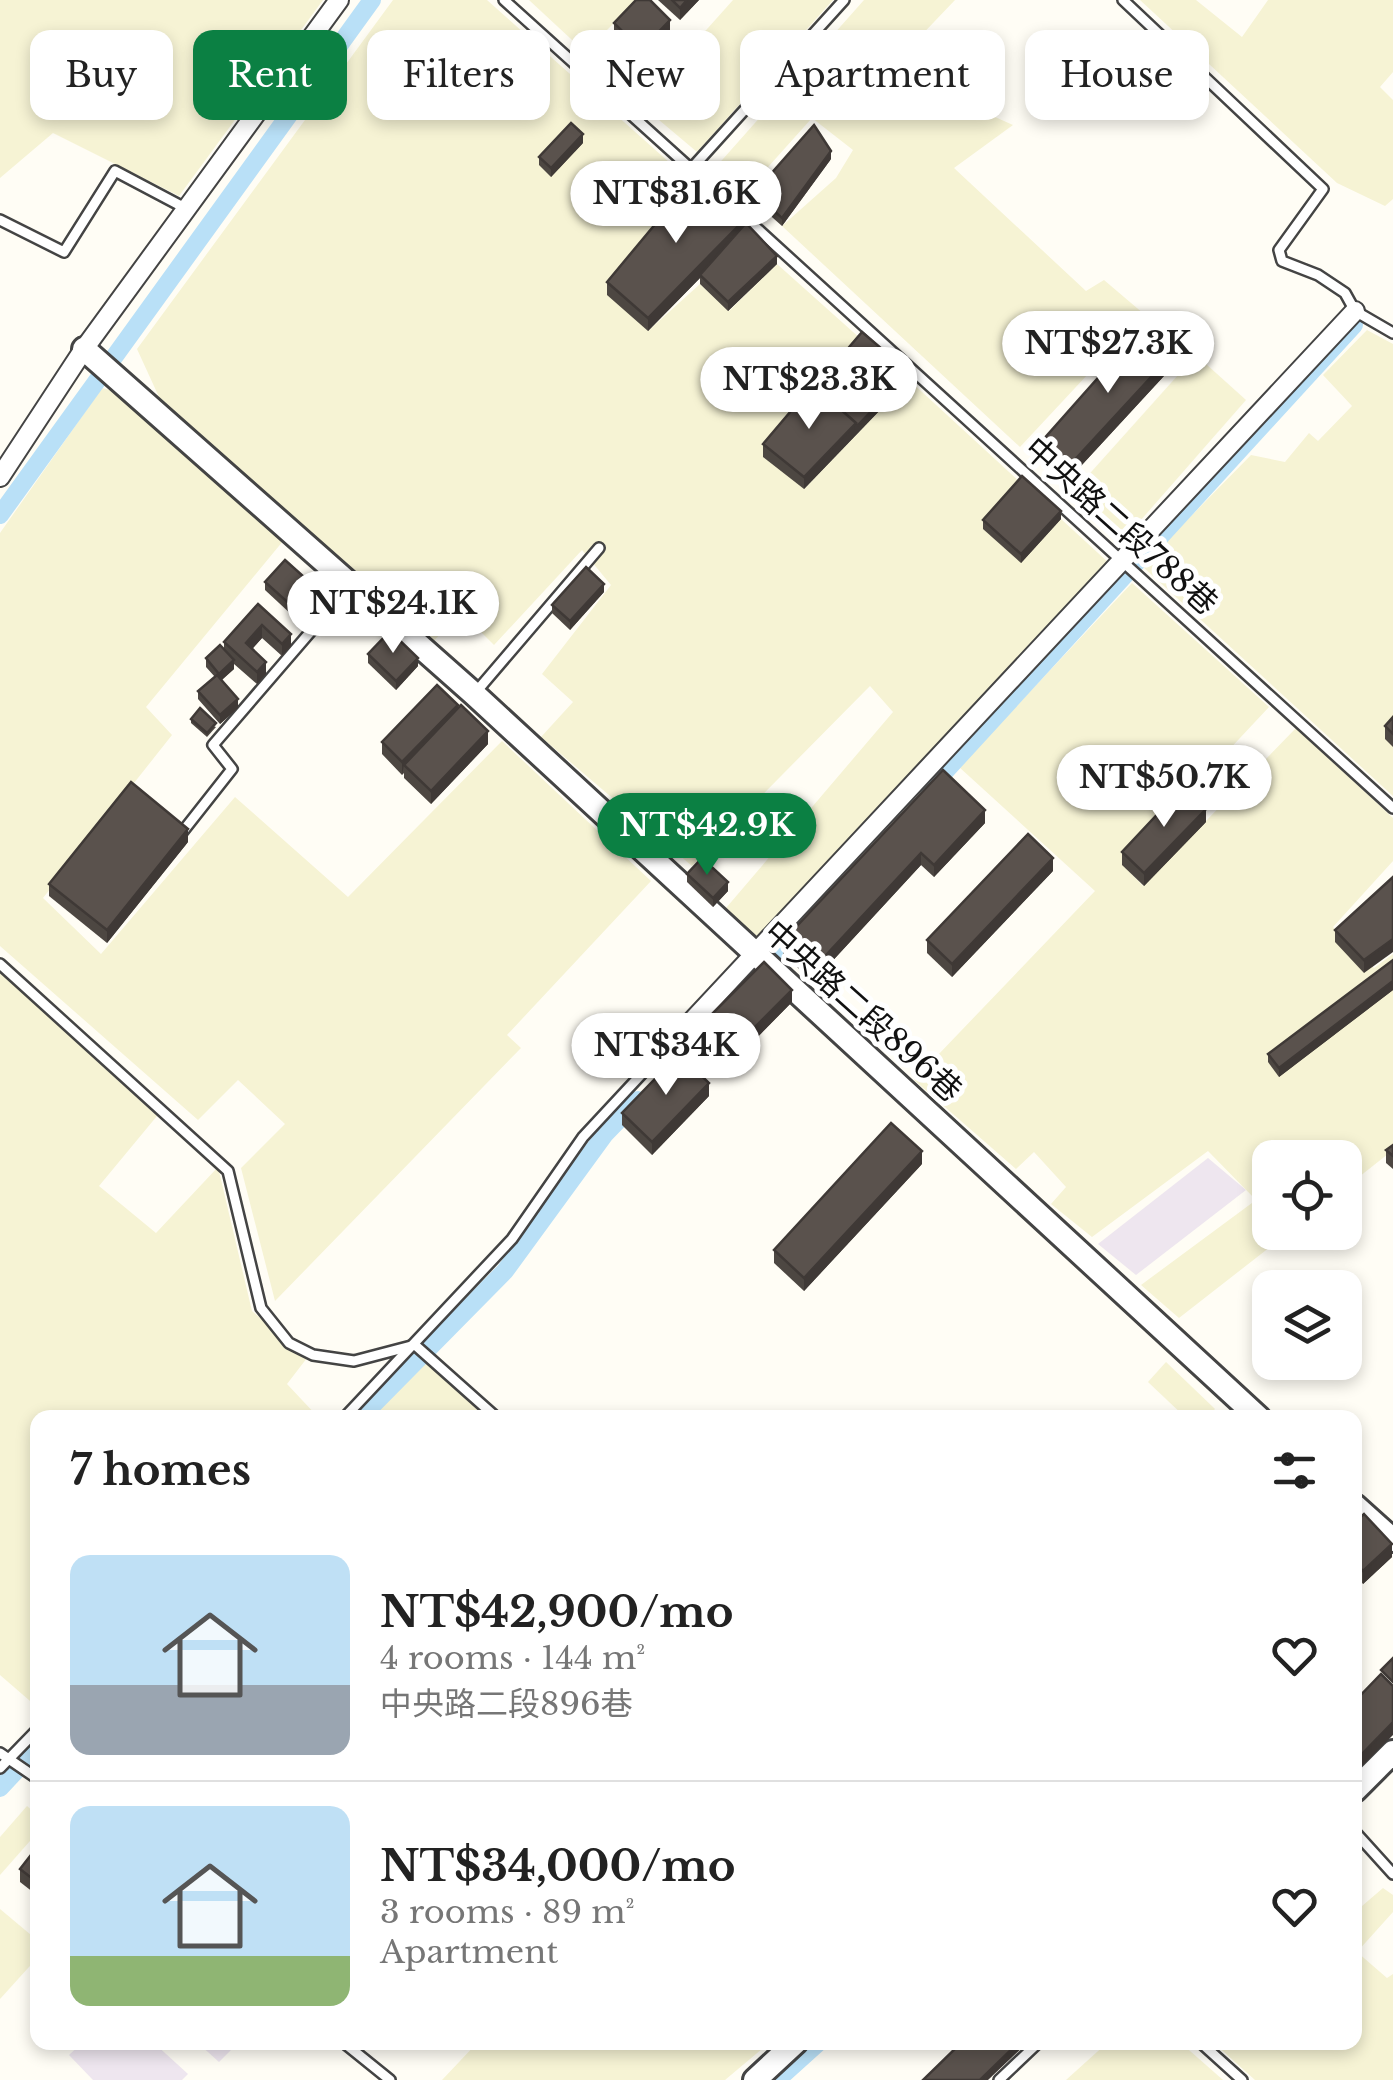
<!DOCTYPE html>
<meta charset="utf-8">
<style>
:root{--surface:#fff;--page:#f2f2f2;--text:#222;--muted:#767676;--line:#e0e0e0;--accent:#0b8043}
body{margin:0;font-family:"Libre Baskerville","Noto Sans TC",serif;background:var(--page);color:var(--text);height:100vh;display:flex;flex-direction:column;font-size:38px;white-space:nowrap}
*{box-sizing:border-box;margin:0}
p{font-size:32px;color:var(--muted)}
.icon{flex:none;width:55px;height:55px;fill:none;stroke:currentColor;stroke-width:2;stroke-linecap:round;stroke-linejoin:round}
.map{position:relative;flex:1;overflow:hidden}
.details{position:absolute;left:30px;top:1410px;width:1332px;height:640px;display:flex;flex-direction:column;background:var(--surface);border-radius:20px;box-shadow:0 5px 15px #0003}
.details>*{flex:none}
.guide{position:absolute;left:30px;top:30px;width:1335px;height:90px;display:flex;gap:20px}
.tools{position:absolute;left:1252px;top:1140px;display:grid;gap:20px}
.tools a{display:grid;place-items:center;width:110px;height:110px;border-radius:20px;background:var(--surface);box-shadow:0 5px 15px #0003;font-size:50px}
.price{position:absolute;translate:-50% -85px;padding:0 22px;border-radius:35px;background:#fff;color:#222;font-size:32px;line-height:65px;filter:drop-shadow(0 2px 5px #0008)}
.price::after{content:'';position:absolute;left:50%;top:60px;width:30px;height:22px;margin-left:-15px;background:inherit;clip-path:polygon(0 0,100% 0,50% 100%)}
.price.current{background:var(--accent);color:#fff}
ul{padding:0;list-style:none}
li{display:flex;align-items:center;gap:30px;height:250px;padding:0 40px}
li+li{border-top:2px solid var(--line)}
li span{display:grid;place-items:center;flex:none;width:280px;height:200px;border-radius:20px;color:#555}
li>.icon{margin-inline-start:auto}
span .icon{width:120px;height:120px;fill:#fffc;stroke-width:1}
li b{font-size:42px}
h2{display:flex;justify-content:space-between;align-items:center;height:120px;padding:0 40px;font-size:42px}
.tag{padding:0 35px;border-radius:20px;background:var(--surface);box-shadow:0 5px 15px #0003;font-size:35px;line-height:90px}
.tag.current{background:var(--accent);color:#fff}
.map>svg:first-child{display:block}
.industrial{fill:#eee6ef}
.farmland{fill:#f6f3d4}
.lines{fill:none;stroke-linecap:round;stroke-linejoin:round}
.canal{stroke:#b9e0f7;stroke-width:18}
.service-casing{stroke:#444;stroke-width:14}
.minor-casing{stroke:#444;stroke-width:22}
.tertiary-casing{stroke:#444;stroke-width:28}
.service{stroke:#fff;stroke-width:9}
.minor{stroke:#fff;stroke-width:18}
.tertiary{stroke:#fff;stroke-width:22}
.wall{fill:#4d4742}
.shaded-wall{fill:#3f3936}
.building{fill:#5a524d;stroke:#3f3936;stroke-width:2.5}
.labels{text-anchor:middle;stroke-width:10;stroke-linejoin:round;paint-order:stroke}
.street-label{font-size:32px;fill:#111;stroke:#fff}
</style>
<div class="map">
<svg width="1393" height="2080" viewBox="0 0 1393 2080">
<rect width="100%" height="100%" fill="#fffdf5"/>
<!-- industrial -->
<g class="industrial">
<path d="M1208,1158L1246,1190L1136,1275L1098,1244Z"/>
<path d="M82,2043H154L188,2074L182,2080H93L69,2055Z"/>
<path d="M198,2043H238L219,2062Z"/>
</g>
<!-- farmland -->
<g class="farmland">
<path d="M0,0H323L179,196L53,133L0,178Z"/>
<path d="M393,0H487L697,187L648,331L700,284L729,311L777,264L862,340L804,489L909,380L1022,484L1021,562L1061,519L1110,564L755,939L726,908L893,712L870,686L692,866L541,737L573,702L542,674L611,585L582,550L494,645L461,612L430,645L159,397L137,349Z"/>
<path d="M529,0H637L585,52Z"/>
<path d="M733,0H833L697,152L640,104Z"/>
<path d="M864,0H955L913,44L966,104L1013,125L954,168L1086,291L1104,280L1144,314L1020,447L782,226L836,178L853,150L812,118L741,197L715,168Z"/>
<path d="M1140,0H1196L1242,37L1268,0H1393V72L1380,87L1393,100V199L1385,206L1337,183Z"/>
<path d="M1367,330L1393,344V796L1142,566L1251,455L1285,462L1309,433L1318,441L1352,406L1323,375Z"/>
<path d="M1196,355L1246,400L1126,537L1075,490Z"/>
<path d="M102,388L114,391L288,535L146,707L172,735L43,898L101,954L235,797L348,897L502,741L651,881L507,1035L521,1048L275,1301L241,1168L285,1124L238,1080L198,1120L0,946V533Z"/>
<path d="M1132,583L1269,707L1122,864L1143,886L1296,728L1393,818V861L1333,927L1374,968L1393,954V1150L1345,1188V1158H1270V1232L1288,1233L1179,1318L1141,1285L1256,1200L1208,1151L1092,1237L1051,1204L1066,1187L1034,1152L1016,1169L914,1080L1095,891L959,767Z"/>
<path d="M0,972L157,1116L99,1186L156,1233L218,1167L252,1311L307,1358L287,1384L318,1417L38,1418L37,1707L0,1675Z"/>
<path d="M424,1361L489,1417H370Z"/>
<path d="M1166,1362L1215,1409L1207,1417H1185L1148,1382Z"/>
<path d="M27,1806L37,1815V1833L0,1875V1837Z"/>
<path d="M1383,1888L1393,1895V1912L1357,1952L1387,1978L1393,1974V2080H1255L1214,2043L1355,2042V1912Z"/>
<path d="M0,1909L37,1940L38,1957L0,1999Z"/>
<path d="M477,2043V2042L769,2043L725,2080H442Z"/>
<path d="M1107,2043H1181L1223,2080H1066Z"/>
</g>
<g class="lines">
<!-- canal -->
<g class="canal">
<path d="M0,515L372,0"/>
<path d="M929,789L1354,325"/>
<path d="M759,972L799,929"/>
<path d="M666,1070L720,1013"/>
<path d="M360,1418L505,1271L605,1134L638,1100"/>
<path d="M0,1788L38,1747"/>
<path d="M777,2080L819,2042"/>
</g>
<!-- service casing -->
<g class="service-casing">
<g id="service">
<path d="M504,0L710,186"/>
<path d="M1123,0L1323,189L1279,250L1282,261L1318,275L1345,293L1355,311L1393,333"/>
<path d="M691,169L844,0"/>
<path d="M740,213L1393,808"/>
<path d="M0,220L64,252L115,171L185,208"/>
<path d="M476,692L599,548"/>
<path d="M180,835L232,769L213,745L349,587"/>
<path d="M0,964L228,1171L261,1308L289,1343L313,1355L354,1361L415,1345L497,1418"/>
<path d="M344,1418L512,1239L583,1137L663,1051"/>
<path d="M0,1753L38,1779"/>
<path d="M0,1768L38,1729"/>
<path d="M1355,1832L1393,1874"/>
<path d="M343,2042L390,2080"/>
<path d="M1200,2042L1242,2080"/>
<path d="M999,2080L1039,2042"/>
</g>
</g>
<!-- minor casing -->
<g class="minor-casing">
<g id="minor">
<path d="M0,477L84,349L339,0"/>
<path d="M664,1051L1355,311"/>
</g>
</g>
<!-- tertiary casing -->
<g class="tertiary-casing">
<g id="tertiary">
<path d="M84,349L474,694L1259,1418"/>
<path d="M1355,1506L1393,1540"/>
<path d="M1355,1790L1393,1752"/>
<path d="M755,2080L796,2042"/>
</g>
</g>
<!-- service -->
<use href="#service" class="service"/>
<!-- minor -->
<use href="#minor" class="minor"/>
<!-- tertiary -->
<use href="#tertiary" class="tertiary"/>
</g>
<!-- wall -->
<g class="wall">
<path d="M658,0H699L680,20Z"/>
<path d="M614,23L670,32L641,62L614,35Z"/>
<path d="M583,143L551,177L539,165V157Z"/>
<path d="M831,159L782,226L754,201V193Z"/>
<path d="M746,223L777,264L728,311L700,284V278L648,331L607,295V282Z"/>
<path d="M1175,364L1068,480L1042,454V441Z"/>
<path d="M909,380L804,489L763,457V444L815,387Z"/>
<path d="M1061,519L1021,563L983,529V520Z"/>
<path d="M265,582L313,594L293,616L265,590Z"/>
<path d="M604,592L570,630L552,613V605Z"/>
<path d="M258,604L291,646L282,656L262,638L252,649L266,674L257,684L234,664V669L222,680L238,708L220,724L198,699V691L215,677L206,667V658L224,649V642Z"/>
<path d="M368,654L418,666L396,690L368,663Z"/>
<path d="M458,708L488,744L431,804L404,778V773L402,775L382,754V742Z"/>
<path d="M1393,717V747L1385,739V726Z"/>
<path d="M191,719L216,727L207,737L191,723Z"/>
<path d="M943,770L985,823L934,877L921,865L813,982L783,954V941Z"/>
<path d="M1206,822L1144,886L1122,865V852Z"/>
<path d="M188,842L107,943L49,896V884Z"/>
<path d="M1053,871L952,977L927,953V940Z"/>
<path d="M687,874L728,891L713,907L687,882Z"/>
<path d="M1393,877L1364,973L1335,942V930Z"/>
<path d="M1393,960V990L1279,1077L1268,1062V1054Z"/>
<path d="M792,1002L732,1063L704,1035V1022Z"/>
<path d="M709,1096L652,1155L622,1125V1113Z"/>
<path d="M1393,1145V1169L1386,1163V1150Z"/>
<path d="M922,1164L804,1291L774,1263V1250Z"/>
<path d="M1355,1522L1392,1557L1363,1584L1355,1575Z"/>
<path d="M38,1846V1896L20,1882V1869Z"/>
</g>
<!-- shaded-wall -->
<g class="shaded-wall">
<path d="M687,0H699L680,20V8Z"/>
<path d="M670,20V32L641,62V50Z"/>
<path d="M583,134V143L551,177V168Z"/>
<path d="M831,151V159L782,226V218Z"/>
<path d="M746,218V231L648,331V318Z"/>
<path d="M777,256V264L728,311V302Z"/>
<path d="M1175,351V364L1068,480V467Z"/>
<path d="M909,372V380L804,489V477L856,423Z"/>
<path d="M1061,511V519L1021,563V554Z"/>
<path d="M604,584V592L570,630V621Z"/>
<path d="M313,585V594L293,616V607Z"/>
<path d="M262,625V638L246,656V643Z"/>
<path d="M291,634V646L282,656V644Z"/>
<path d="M418,658V666L396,690V681Z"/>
<path d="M234,660V669L219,682V674Z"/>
<path d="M266,662V674L257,684V672Z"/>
<path d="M238,699V708L220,724V715Z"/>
<path d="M458,705V718L404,765L402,775V762Z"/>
<path d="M488,731V744L431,804V791Z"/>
<path d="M1206,809V822L1144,886V873Z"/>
<path d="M985,810V823L934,877V865Z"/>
<path d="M188,829V842L107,943V930Z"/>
<path d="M921,853V865L813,982V969Z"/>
<path d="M1053,858V871L952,977V964Z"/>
<path d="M728,882V891L713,907V898Z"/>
<path d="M1393,939V952L1364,973V960Z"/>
<path d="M1393,981V990L1279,1077V1068Z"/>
<path d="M792,990V1002L732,1063V1050Z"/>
<path d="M709,1083V1096L652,1155V1142Z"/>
<path d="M922,1151V1164L804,1291V1278Z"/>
<path d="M1392,1544V1557L1363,1584V1571Z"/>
<path d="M1393,1722V1735L1355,1773V1761Z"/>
<path d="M1019,2042H1028L988,2080H980Z"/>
</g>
<!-- building -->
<g class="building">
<path d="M636,0H650L670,20L641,50L614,23Z"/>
<path d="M672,0H687L680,8Z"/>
<path d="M571,123L583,134L551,168L539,157Z"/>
<path d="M814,125L831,151L782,218L754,193Z"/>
<path d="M697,174L746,218L648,318L607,282Z"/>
<path d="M746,223L777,256L728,302L700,275Z"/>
<path d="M1144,326L1175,351L1068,467L1042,441Z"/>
<path d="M862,332L909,372L856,427V423L815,387Z"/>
<path d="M813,385L856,423L804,477L763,444Z"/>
<path d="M1022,476L1061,511L1021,554L983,520Z"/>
<path d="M285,560L313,585L293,607L265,582Z"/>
<path d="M586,567L604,584L570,621L552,605Z"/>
<path d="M258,604L291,634L282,644L262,625L246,643L266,662L257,672L224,642Z"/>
<path d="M390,631L418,658L396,681L368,654Z"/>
<path d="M220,645L234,660L219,674L206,658Z"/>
<path d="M217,675L238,699L220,715L198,691Z"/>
<path d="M437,685L458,705L402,762L382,742Z"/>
<path d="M461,705L488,731L431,791L404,765Z"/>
<path d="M200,708L216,723L207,733L191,719Z"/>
<path d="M1393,717V734L1385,726Z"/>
<path d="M943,770L985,810L934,865L921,853L813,969L783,941Z"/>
<path d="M131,782L188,829L107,930L49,884Z"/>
<path d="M1182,788L1206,809L1144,873L1122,852Z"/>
<path d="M1028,834L1053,858L952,964L927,940Z"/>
<path d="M702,858L728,882L713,898L687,874Z"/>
<path d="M1393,877V939L1364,960L1335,930Z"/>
<path d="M1393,960V981L1279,1068L1268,1054Z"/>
<path d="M764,962L792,990L732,1050L704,1022Z"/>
<path d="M679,1054L709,1083L652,1142L622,1113Z"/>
<path d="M891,1123L922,1151L804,1278L774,1250Z"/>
<path d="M1393,1145V1156L1386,1150Z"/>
<path d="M1364,1514L1392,1544L1363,1571L1355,1563V1522Z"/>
<path d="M1393,1658V1682L1381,1670Z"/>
<path d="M1381,1674L1393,1686V1722L1355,1761V1701Z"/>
<path d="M38,1846V1883L20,1869Z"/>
<path d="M962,2042H1019L980,2080H923Z"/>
</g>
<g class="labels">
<!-- street labels -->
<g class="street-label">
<text transform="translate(1121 526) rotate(42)" y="11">中央路二段788巷</text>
<text transform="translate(863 1011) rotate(42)" y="11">中央路二段896巷</text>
</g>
</g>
</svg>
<div class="tools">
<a><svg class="icon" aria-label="locate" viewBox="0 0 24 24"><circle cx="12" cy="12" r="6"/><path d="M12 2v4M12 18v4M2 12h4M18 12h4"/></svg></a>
<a><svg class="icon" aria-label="layers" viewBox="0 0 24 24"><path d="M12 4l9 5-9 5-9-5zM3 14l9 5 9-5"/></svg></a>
</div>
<b class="price" style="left:676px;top:246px">NT$31.6K</b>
<b class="price" style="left:1108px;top:396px">NT$27.3K</b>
<b class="price" style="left:809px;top:432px">NT$23.3K</b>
<b class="price" style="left:393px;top:656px">NT$24.1K</b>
<b class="price" style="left:1164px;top:830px">NT$50.7K</b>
<b class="price current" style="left:707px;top:878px">NT$42.9K</b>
<b class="price" style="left:666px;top:1098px">NT$34K</b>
<div class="guide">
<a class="tag">Buy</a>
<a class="tag current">Rent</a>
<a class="tag">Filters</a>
<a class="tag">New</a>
<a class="tag">Apartment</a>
<a class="tag">House</a>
</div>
<section class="details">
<h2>7 homes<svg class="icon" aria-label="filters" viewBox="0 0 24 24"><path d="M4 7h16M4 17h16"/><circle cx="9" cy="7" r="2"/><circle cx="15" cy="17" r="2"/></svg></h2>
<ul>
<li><span style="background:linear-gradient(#bfe0f5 65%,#9aa5b1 0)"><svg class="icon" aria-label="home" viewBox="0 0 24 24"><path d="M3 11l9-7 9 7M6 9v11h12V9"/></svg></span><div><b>NT$42,900/mo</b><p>4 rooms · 144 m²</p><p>中央路二段896巷</p></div><svg class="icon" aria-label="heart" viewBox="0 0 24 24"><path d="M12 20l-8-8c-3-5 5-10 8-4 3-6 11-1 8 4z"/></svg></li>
<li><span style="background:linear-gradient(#bfe0f5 75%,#8fb573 0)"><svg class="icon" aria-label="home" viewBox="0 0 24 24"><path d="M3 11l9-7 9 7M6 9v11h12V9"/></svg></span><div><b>NT$34,000/mo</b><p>3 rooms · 89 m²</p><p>Apartment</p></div><svg class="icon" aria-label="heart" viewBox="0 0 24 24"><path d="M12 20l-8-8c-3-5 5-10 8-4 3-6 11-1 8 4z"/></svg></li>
</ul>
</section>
</div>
